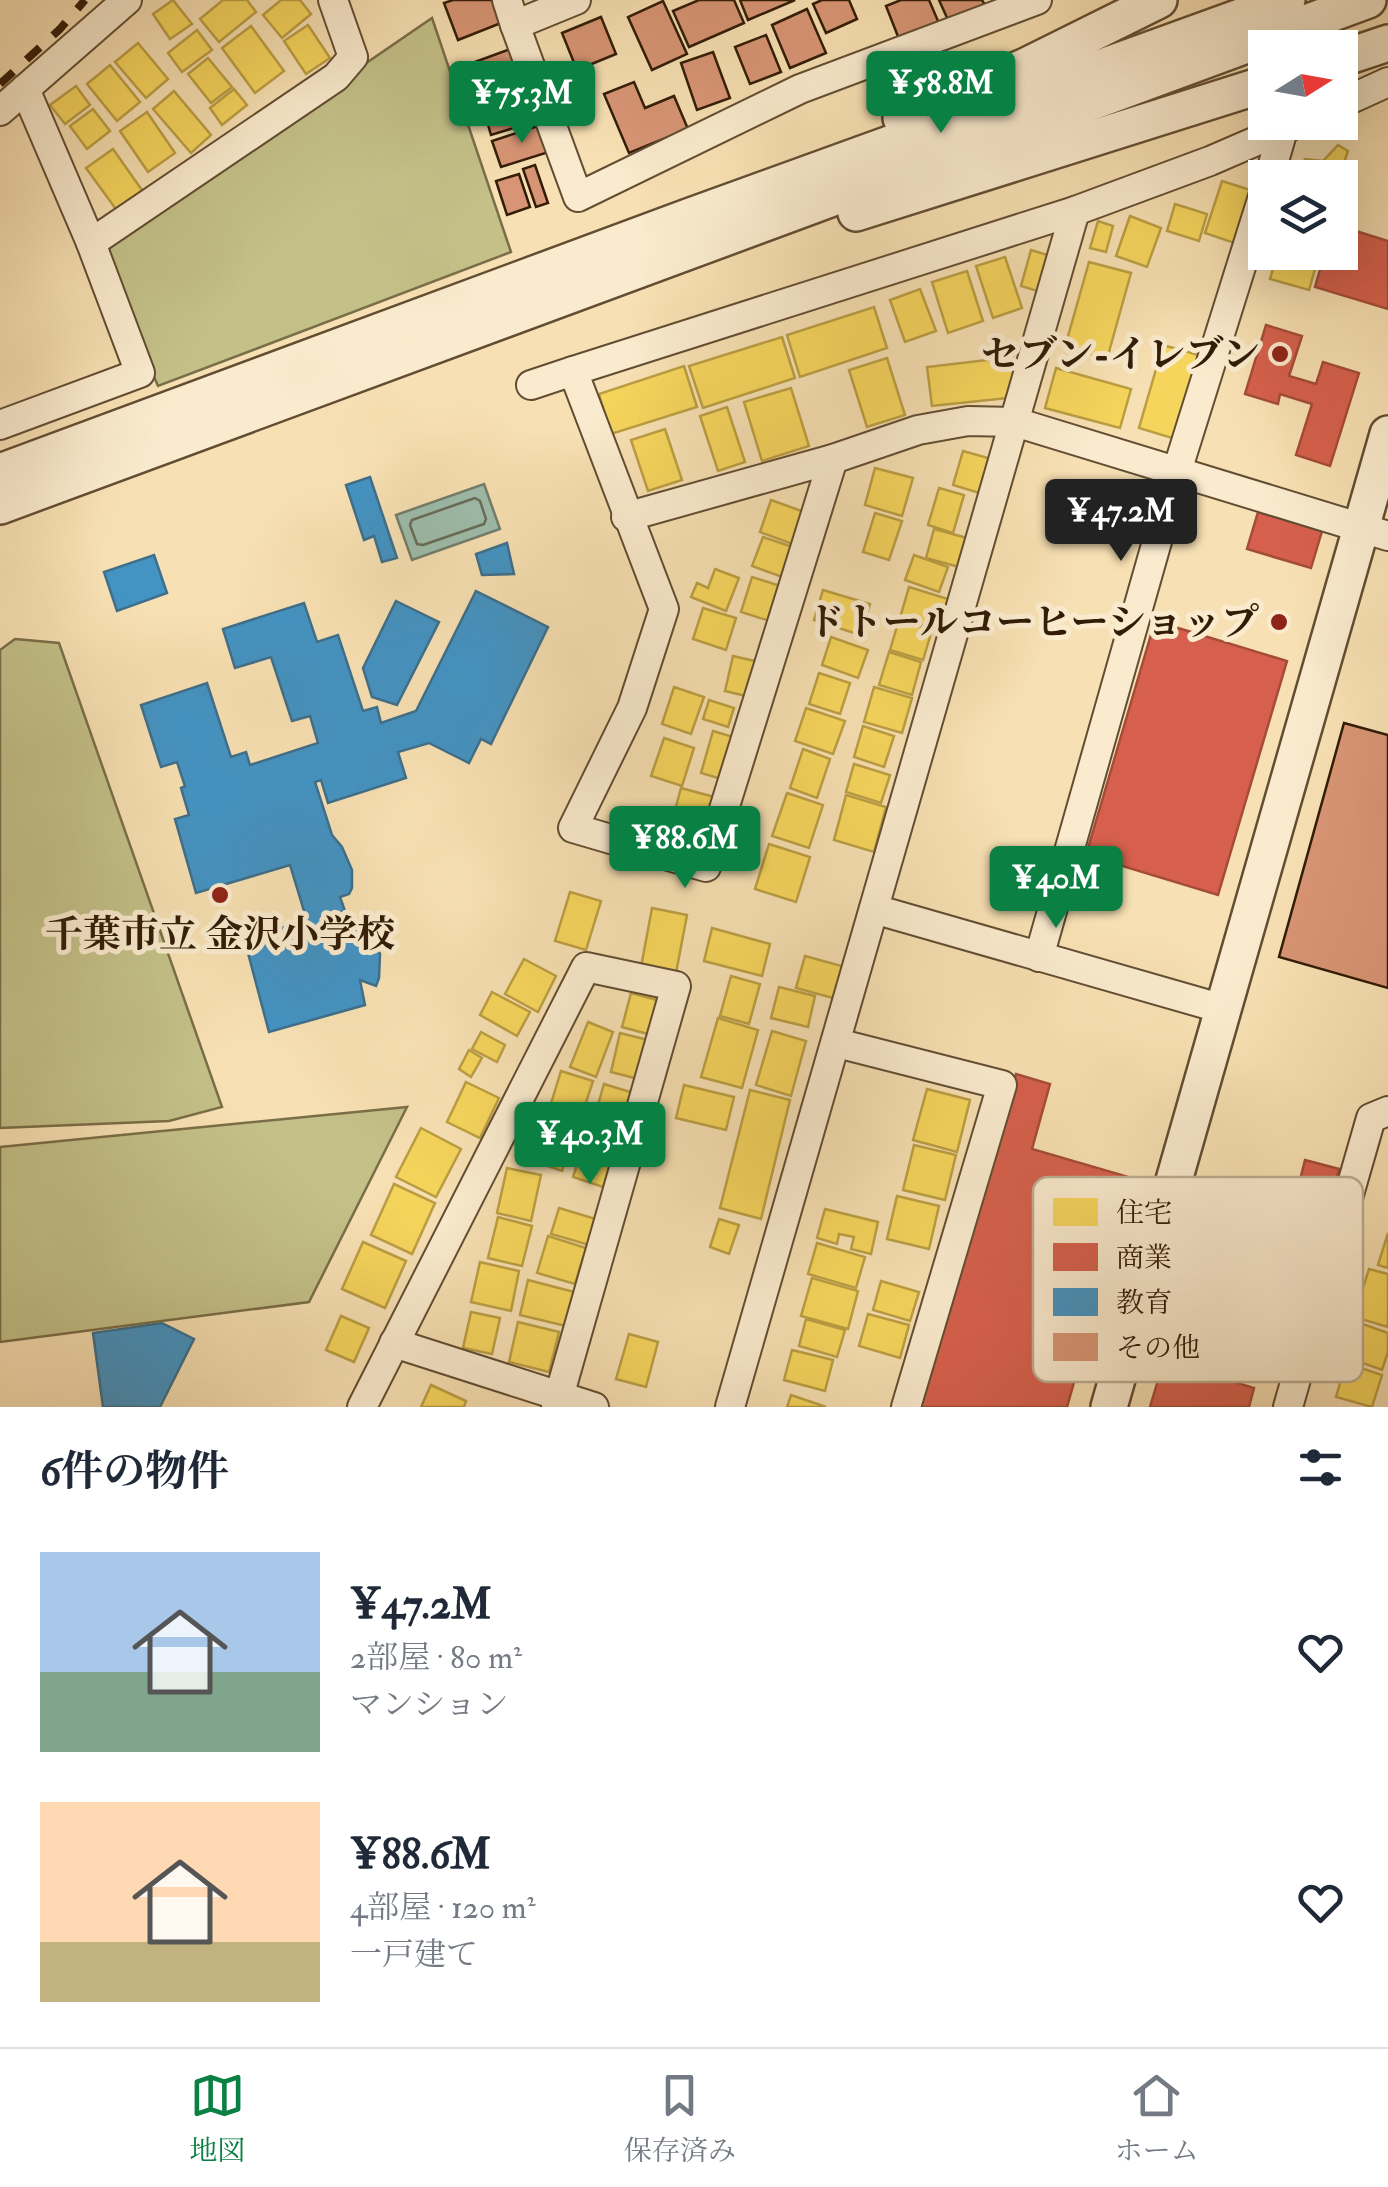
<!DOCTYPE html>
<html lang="ja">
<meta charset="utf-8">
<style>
:root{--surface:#fff;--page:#f2f2f3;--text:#1f2937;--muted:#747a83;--line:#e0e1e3;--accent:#0b8043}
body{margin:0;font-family:"IM FELL Double Pica","Noto Serif JP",serif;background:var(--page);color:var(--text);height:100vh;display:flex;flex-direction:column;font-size:38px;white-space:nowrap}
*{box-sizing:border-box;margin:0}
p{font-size:32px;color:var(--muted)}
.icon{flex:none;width:55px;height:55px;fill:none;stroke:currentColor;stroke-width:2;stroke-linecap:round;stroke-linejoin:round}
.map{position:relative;height:1407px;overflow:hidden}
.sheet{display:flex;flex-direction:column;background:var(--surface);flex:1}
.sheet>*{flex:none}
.needle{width:65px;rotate:79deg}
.tools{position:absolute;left:1248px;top:30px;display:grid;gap:20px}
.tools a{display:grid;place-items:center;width:110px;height:110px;border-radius:0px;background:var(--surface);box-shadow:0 10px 40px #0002;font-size:50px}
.price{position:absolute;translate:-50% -85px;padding:0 22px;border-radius:10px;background:var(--accent);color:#fff;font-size:32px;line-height:65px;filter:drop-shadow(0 2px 5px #0008)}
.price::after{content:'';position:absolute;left:50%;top:60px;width:30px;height:22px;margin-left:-15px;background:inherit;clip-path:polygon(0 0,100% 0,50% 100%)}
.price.on{background:#222;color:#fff}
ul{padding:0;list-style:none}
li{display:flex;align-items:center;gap:30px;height:250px;padding:0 40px}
li span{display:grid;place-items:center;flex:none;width:280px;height:200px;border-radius:0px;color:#555}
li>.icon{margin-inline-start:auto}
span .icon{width:120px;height:120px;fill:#fffc;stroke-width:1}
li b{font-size:42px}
h2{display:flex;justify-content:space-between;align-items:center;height:120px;padding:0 40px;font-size:42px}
.menu{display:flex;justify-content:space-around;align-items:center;height:140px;border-top:2px solid var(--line);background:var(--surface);font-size:28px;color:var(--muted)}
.menu a{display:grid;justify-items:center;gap:5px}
.menu .on{color:var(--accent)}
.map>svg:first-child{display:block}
.green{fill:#c3c088;stroke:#7a6e48;stroke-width:2.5}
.water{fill:#9dbdac;stroke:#727d6a;stroke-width:2.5}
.homes{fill:#f6d55c;stroke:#bb9e42;stroke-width:2.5}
.shops{fill:#d6604d;stroke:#a54c38;stroke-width:2.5}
.schools{fill:#4393c3;stroke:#3e6f8b;stroke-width:2.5}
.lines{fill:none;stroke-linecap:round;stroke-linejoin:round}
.shore{stroke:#686c5a;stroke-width:2.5}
.building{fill:#d89575;stroke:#321c07;stroke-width:2.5}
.minor-casing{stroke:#634d32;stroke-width:32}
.tertiary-casing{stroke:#634d32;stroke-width:40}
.minor{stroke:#faebce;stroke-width:28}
.tertiary{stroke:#faebce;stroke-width:35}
.rail{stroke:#321c07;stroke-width:8;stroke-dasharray:18 18;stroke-linecap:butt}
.poi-dot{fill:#8f2418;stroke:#faebce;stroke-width:4}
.labels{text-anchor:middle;stroke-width:10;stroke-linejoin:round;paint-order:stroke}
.poi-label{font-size:38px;font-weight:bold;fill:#321c07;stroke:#faebce;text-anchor:end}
.key{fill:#faebce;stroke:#bead92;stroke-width:2.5}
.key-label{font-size:28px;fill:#321c07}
</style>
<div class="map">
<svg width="1388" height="1407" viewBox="0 0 1388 1407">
<rect width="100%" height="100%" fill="#f7e0b3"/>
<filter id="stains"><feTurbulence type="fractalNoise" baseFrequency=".002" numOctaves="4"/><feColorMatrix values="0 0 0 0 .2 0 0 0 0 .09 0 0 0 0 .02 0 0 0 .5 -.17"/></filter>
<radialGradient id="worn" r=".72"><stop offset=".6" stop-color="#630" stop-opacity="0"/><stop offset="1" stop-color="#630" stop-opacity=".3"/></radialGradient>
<!-- green -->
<g class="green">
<path d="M432,18L511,252L158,386L98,247Z"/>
<path d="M15,639L59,643L222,1107L169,1121L0,1128V650Z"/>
<path d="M407,1107L309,1302L0,1342V1147Z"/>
</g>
<!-- water -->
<path class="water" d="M484,484L500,529L412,560L396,515Z"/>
<!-- homes -->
<g class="homes">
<path d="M173,0L192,24L170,39L153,14Z"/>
<path d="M223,0H247L256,12L219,42L200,19Z"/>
<path d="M281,0H300L311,14L282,38L263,15Z"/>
<path d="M308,25L330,58L306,74L284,41Z"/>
<path d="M251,26L284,71L255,93L222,48Z"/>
<path d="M197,30L212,50L182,72L168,53Z"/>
<path d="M138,43L168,79L146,98L115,62Z"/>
<path d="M208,58L232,87L211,103L188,74Z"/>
<path d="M110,65L140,102L117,121L87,84Z"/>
<path d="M76,86L90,105L65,124L50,105Z"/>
<path d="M234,89L247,105L222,125L210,108Z"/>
<path d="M174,91L211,135L191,153L153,109Z"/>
<path d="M93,109L110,131L87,149L70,126Z"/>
<path d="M147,112L175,153L148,172L120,131Z"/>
<path d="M1338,145L1348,151L1339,178H1296L1305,159L1323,161Z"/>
<path d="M113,149L144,193L118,212L86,168Z"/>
<path d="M1222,181L1260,193L1243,246L1205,233Z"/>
<path d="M1175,204L1207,214L1199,241L1167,231Z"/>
<path d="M1130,216L1161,228L1147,267L1116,256Z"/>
<path d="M1098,221L1113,226L1106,252L1090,248Z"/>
<path d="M1031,250L1057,258L1047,294L1021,286Z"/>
<path d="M1278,252H1320L1309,290L1270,279Z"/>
<path d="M1005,257L1022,308L993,318L976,266Z"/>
<path d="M1089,262L1131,273L1107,359L1065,347Z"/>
<path d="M967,271L983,321L948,333L932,282Z"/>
<path d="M920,289L936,331L905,342L890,300Z"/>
<path d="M874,307L887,348L800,377L787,335Z"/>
<path d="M782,337L795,378L703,408L689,366Z"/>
<path d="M1163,345L1209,358L1185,442L1139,428Z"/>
<path d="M1013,357L1017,397L932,406L927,367Z"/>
<path d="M887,358L905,415L867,427L849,370Z"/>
<path d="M684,366L697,407L611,434L599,394Z"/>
<path d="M1056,368L1131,389L1120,428L1045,408Z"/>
<path d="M791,388L809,446L762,461L744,402Z"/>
<path d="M727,407L745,462L718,471L700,416Z"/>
<path d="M665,429L682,480L648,491L631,440Z"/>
<path d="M963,451L999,461L989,496L953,485Z"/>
<path d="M875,468L913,478L902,516L865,505Z"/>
<path d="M939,488L964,495L953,533L928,525Z"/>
<path d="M771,500L807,513L795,545L760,532Z"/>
<path d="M875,513L902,521L889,560L863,552Z"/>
<path d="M934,529L967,538L959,567L926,558Z"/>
<path d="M763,537L796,548L785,578L752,566Z"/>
<path d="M914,555L948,567L939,592L905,580Z"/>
<path d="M715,569L739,578L726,611L691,597L697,583L708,588Z"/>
<path d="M752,577L784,587L773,622L741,612Z"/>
<path d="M909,587L948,599L939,630L900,618Z"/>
<path d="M823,590L870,604L860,635L814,620Z"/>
<path d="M703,608L736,618L726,650L693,639Z"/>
<path d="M899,620L932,630L923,660L890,650Z"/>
<path d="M831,637L868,650L858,678L822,665Z"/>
<path d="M889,652L921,662L912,695L879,685Z"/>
<path d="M733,656L759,662L750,697L725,691Z"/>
<path d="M819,673L850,683L840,714L809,704Z"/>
<path d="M674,687L704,697L691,734L662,724Z"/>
<path d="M874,687L912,698L902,733L864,722Z"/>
<path d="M709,700L734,708L728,727L703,719Z"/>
<path d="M806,708L845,721L833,754L795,741Z"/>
<path d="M863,726L894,736L884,767L854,757Z"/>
<path d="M713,731L740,739L728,781L701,773Z"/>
<path d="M664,738L694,748L682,786L651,776Z"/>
<path d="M803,749L830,759L817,798L790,788Z"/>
<path d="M854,764L890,775L881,803L846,792Z"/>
<path d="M681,788L714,797L703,838L670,829Z"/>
<path d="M787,793L823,805L809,848L772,836Z"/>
<path d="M846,795L886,807L874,852L834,840Z"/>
<path d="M769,844L810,857L796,902L755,889Z"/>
<path d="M570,892L601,901L586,950L555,941Z"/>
<path d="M652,908L687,915L676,973L641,967Z"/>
<path d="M712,928L770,944L762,976L704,961Z"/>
<path d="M805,956L849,968L840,1000L796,988Z"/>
<path d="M524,959L556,976L538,1012L505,994Z"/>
<path d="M731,976L760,984L749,1024L720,1016Z"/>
<path d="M779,987L815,996L808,1027L771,1018Z"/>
<path d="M492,992L530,1012L517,1036L480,1015Z"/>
<path d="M631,993L664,1002L655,1036L622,1027Z"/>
<path d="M718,1018L758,1030L742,1088L701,1077Z"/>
<path d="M588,1022L613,1032L596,1077L570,1067Z"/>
<path d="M772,1031L806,1041L791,1096L756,1085Z"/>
<path d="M481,1032L505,1045L497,1062L472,1049Z"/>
<path d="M620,1033L656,1042L646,1081L611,1072Z"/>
<path d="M469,1050L482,1058L471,1077L459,1069Z"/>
<path d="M561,1071L593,1081L580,1121L549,1110Z"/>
<path d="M466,1082L499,1098L480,1138L447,1122Z"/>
<path d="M604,1084L637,1094L623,1139L591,1129Z"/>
<path d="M684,1085L734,1097L726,1130L676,1118Z"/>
<path d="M927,1089L970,1100L957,1152L913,1140Z"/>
<path d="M750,1090L790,1100L761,1219L720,1208Z"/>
<path d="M546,1119L576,1128L562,1171L533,1161Z"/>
<path d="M421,1128L461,1149L436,1197L396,1177Z"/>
<path d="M586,1137L616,1147L603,1187L573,1177Z"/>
<path d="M914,1145L956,1155L945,1200L903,1190Z"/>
<path d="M507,1168L541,1175L531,1221L497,1213Z"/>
<path d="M394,1184L435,1203L412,1254L371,1235Z"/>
<path d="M897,1196L939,1206L929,1249L887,1239Z"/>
<path d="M559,1208L596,1219L589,1245L551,1234Z"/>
<path d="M825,1209L878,1222L871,1254L851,1249L854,1237L839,1234L837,1244L817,1238Z"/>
<path d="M498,1217L532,1226L522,1266L488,1258Z"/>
<path d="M719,1219L739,1225L729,1254L710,1247Z"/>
<path d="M1388,1233V1268L1378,1265Z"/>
<path d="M548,1236L586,1248L575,1284L537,1273Z"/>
<path d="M363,1242L406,1261L385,1308L342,1289Z"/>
<path d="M817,1243L865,1257L856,1288L808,1274Z"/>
<path d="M480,1262L519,1271L511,1311L471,1302Z"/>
<path d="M1369,1269L1388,1274V1327L1354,1317Z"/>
<path d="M812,1278L858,1291L848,1329L801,1316Z"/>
<path d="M528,1280L574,1292L566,1326L520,1315Z"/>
<path d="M881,1281L919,1292L910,1321L873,1310Z"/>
<path d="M471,1312L500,1318L492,1354L463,1348Z"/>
<path d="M868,1314L909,1325L900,1358L859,1346Z"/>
<path d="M341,1316L369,1328L354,1362L326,1350Z"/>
<path d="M806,1319L845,1330L837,1357L799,1346Z"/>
<path d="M518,1322L559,1332L549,1372L509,1362Z"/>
<path d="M1360,1323L1388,1333V1352L1382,1370L1349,1358Z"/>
<path d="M629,1334L658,1342L646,1387L616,1379Z"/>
<path d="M792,1350L833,1360L825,1391L784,1380Z"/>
<path d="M1346,1363L1382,1375L1372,1407L1336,1397Z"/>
<path d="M431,1385L466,1401L464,1407H421Z"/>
<path d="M791,1395L826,1407H787Z"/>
</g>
<!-- shops -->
<g class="shops">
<path d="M1340,226L1388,241V309L1315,287L1325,252H1340Z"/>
<path d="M1266,325L1302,336L1289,376L1316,384L1323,362L1359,373L1330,466L1296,455L1312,404L1280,394L1278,404L1245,394Z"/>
<path d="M1258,512L1322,531L1311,568L1247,549Z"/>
<path d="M1155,621L1287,661L1218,895L1086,855Z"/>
<path d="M1016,1074L1050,1084L1032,1149L1132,1178L1067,1407H920Z"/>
<path d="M1305,1160L1339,1169L1325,1225L1291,1216Z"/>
<path d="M1164,1360L1254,1388L1249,1407H1150Z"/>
</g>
<!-- schools -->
<g class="schools">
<path d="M370,477L397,558L382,562L374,536L364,540L346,485Z"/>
<path d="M507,543L514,574L482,575L476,554Z"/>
<path d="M154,555L167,593L117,611L104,572Z"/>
<path d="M476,591L548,627L491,744L481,739L469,763L429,743L398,752L406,778L328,803L321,780L315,782L332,835L342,847L352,870V888L349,894L340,897L345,911L325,917L329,930L345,936L357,921L365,927L380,954L379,978L376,986L360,980L365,1005L269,1032L244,938L307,921L290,865L196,893L175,819L189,815L181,788L185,786L177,762L161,767L141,705L207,683L231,757L246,752L250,765L318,743L310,716L292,721L271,657L235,668L223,629L304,603L317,642L338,635L363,711L377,707L381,723L416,711Z"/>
<path d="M396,601L439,622L397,705L372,697L363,668Z"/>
<path d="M162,1323L194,1339L160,1407H103L93,1333Z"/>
</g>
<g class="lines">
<!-- shore -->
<path class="shore" d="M475,498L480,501L486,519L484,524L423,545L417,544L410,525L412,520Z"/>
</g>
<!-- building -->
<g class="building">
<path d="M453,0H492L501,23L458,40L444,3Z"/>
<path d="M699,0H734L744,23L689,47L673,11Z"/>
<path d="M740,0H795L748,20Z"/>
<path d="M822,0H849L857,19L826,33L813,4Z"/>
<path d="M901,0H929L941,28L901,44L886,6Z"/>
<path d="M939,0H982L985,5L948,20Z"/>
<path d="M663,1L687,54L652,70L628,17Z"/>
<path d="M807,9L826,53L790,68L772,25Z"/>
<path d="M601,17L616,54L577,70L562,33Z"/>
<path d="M766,35L781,72L750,84L735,47Z"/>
<path d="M513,48L524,80L477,98L464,66Z"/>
<path d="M713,52L730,98L697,110L681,63Z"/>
<path d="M634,82L645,108L674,96L688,129L629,153L604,94Z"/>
<path d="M534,89L543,119L491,135L482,104Z"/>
<path d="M544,124L552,151L501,167L492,141Z"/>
<path d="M535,165L548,203L536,207L523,169Z"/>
<path d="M519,174L530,207L507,215L496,181Z"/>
<path d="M1344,723L1388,735V988L1279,957Z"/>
</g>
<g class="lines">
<!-- minor casing -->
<g class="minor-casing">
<g id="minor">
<path d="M507,0L515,25"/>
<path d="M576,0L515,25L578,197L800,89L1037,0"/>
<path d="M1340,104L1388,82"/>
<path d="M0,111L127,0"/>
<path d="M1269,178L1283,130"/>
<path d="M91,243L336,77L353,57L333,0"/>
<path d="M531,385L573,371"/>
<path d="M0,425L140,373L91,243L25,89"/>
<path d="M833,459L706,867L573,828L632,708L664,609L573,371L1075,211L1210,161L1300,122"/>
<path d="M626,517L833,459L918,430L968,421L1015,422L1388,536"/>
<path d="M874,909L1223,1009"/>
<path d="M1039,957L1177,471L1265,190"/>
<path d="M837,1043L1002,1085L906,1407"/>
<path d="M394,1343L594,1407"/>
<path d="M362,1407L586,967L676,986L556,1407"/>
<path d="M730,1407L1075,211"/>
<path d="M1288,1407L1371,1118L1388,1111"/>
</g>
</g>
<!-- tertiary casing -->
<g class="tertiary-casing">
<g id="tertiary">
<path d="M1340,59L1388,43"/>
<path d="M901,118L1024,67L1159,0"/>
<path d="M856,213L1265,84"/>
<path d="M0,472L688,217L1287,0"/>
<path d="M0,506L1368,0"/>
<path d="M1109,1407L1388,434"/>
</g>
</g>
<!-- minor -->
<use href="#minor" class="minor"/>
<!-- tertiary -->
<use href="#tertiary" class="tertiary"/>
<!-- rail -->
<path class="rail" d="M0,84L60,29L85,0"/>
</g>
<!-- markers -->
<g class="poi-dot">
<circle cx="1280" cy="354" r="10"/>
<circle cx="1279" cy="622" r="10"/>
<circle cx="220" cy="895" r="10"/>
</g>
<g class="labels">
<!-- poi labels -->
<g class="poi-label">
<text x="1260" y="367">セブン-イレブン</text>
<text x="1259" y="635">ドトールコーヒーショップ</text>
<text x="220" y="947" text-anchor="middle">千葉市立 金沢小学校</text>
</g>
</g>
<!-- legend -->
<rect x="1033" y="1177" width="330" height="205" rx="15" class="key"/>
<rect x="1053" y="1198" width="45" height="28" fill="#f6d55c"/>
<rect x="1053" y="1243" width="45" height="28" fill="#d6604d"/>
<rect x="1053" y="1288" width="45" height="28" fill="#4393c3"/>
<rect x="1053" y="1333" width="45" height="28" fill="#d89575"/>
<g class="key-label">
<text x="1116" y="1222">住宅</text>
<text x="1116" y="1267">商業</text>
<text x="1116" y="1312">教育</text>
<text x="1116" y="1357">その他</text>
</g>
<rect width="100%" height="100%" filter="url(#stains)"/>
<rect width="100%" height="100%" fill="url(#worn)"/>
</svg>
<div class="tools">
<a><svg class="needle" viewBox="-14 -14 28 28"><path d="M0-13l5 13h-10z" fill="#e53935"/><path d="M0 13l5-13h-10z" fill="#747a83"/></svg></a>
<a><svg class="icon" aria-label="layers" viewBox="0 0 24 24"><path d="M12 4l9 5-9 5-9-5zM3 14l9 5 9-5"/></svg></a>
</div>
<b class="price" style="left:941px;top:136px">¥58.8M</b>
<b class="price" style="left:522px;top:146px">¥75.3M</b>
<b class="price on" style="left:1121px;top:564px">¥47.2M</b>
<b class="price" style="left:685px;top:891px">¥88.6M</b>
<b class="price" style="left:1056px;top:931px">¥40M</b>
<b class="price" style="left:590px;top:1187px">¥40.3M</b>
</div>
<section class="sheet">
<h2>6件の物件<svg class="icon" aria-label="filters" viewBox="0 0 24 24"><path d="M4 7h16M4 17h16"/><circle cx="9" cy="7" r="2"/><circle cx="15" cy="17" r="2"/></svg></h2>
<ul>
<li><span style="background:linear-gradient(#a9c7e8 60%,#7fa58c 0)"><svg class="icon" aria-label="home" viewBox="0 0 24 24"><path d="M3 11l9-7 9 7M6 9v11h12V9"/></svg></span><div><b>¥47.2M</b><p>2部屋 · 80 m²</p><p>マンション</p></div><svg class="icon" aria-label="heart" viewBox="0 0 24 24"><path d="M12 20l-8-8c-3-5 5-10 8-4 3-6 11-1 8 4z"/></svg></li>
<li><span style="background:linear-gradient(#ffd9b3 70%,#c2b280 0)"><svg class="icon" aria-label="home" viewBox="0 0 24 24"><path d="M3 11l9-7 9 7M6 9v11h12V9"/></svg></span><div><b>¥88.6M</b><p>4部屋 · 120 m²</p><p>一戸建て</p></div><svg class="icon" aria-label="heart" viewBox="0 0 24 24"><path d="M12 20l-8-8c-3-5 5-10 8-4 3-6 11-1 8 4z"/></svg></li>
</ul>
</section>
<nav class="menu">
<a class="on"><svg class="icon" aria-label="map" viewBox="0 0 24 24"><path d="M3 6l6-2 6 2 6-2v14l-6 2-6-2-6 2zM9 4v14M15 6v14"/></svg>地図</a>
<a><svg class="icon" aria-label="saved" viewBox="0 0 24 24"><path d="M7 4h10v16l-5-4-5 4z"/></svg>保存済み</a>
<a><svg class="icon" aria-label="home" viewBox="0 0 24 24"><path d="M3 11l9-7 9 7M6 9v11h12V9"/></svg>ホーム</a>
</nav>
